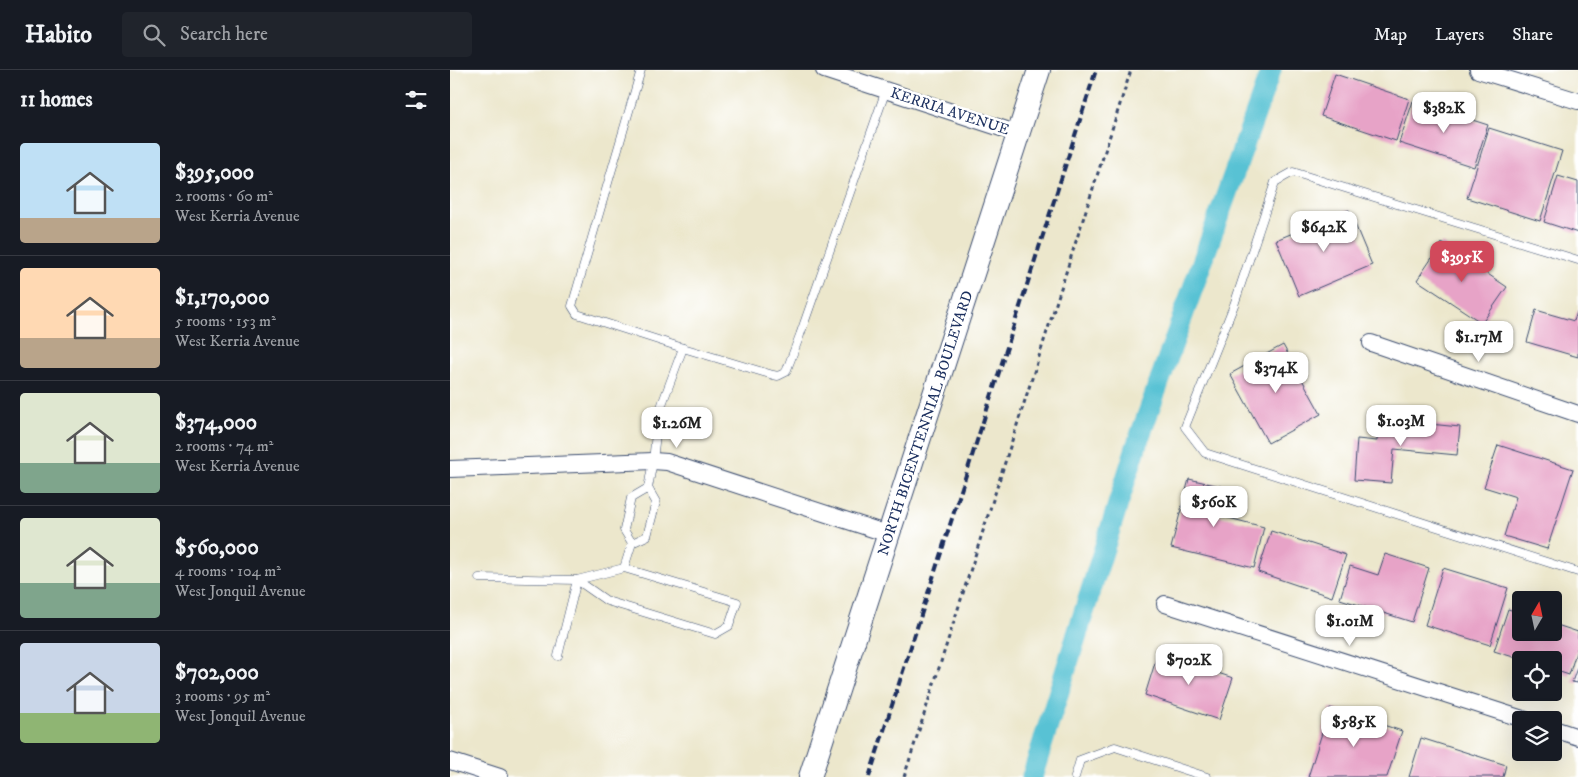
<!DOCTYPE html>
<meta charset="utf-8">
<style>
:root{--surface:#171b24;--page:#20242c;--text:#f1f3f6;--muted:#9ea1a6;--line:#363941;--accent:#d1495b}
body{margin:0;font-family:"IM FELL DW Pica",serif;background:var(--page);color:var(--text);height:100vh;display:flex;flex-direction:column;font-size:19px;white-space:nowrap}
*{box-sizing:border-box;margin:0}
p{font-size:16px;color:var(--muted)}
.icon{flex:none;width:28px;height:28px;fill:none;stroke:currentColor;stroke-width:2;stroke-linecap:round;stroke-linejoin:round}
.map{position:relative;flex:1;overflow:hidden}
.sheet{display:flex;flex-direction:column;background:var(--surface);width:450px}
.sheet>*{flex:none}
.needle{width:32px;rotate:9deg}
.tools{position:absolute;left:1062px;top:521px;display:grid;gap:10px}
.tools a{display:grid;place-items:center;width:50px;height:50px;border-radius:5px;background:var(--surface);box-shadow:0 5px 20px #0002;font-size:25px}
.price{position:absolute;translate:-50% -42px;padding:0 11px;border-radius:10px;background:#fff;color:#222;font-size:16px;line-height:32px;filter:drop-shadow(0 1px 2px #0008)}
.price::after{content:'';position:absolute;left:50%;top:30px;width:15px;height:11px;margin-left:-8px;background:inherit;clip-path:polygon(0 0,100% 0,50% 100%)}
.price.current{background:var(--accent);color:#fff}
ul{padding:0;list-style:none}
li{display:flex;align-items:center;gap:15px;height:125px;padding:0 20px}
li+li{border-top:1px solid var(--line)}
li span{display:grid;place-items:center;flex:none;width:140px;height:100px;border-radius:5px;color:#555}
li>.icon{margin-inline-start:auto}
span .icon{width:60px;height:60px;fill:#fffc;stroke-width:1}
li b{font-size:21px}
h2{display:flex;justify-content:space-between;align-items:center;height:60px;padding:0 20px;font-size:21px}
header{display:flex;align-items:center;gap:30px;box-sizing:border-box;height:70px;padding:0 25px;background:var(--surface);border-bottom:1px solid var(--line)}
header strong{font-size:24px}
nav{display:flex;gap:28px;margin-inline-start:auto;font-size:18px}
.search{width:350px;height:45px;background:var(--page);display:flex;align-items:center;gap:12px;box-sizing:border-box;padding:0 18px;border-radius:5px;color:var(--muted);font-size:19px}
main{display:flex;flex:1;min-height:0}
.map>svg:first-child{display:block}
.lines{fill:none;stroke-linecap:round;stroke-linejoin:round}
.canal{stroke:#58c2d4;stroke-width:21}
.building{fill:#e7a3c7}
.service-casing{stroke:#3a4b6e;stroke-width:9}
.minor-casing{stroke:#3a4b6e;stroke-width:18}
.secondary-casing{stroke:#3a4b6e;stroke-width:24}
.path{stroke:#3a4b6e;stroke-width:3;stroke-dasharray:4 4;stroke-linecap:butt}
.service{stroke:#fff;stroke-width:8}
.minor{stroke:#fff;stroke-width:16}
.secondary{stroke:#fff;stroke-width:22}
.rail{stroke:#1b2f5e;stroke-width:4;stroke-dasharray:8 4;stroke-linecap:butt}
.labels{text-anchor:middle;stroke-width:5;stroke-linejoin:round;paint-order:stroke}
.street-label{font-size:15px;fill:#1b2f5e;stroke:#fff}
</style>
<header>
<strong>Habito</strong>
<div class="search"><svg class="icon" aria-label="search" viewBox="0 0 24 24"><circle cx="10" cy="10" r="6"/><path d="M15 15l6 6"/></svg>Search here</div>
<nav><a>Map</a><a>Layers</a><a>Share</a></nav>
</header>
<main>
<section class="sheet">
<h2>11 homes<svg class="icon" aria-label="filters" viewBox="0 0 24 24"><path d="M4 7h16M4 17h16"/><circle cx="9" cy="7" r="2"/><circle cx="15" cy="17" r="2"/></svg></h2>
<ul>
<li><span style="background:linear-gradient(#bfe0f5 75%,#b9a48a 0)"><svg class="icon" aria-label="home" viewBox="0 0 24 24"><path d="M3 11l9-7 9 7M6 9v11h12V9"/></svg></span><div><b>$395,000</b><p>2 rooms · 60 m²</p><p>West Kerria Avenue</p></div></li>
<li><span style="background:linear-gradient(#ffd9b3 70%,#b9a48a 0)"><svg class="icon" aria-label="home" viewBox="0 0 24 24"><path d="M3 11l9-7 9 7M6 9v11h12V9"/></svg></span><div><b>$1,170,000</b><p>5 rooms · 153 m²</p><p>West Kerria Avenue</p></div></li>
<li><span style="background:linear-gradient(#dfe7d0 70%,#7fa58c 0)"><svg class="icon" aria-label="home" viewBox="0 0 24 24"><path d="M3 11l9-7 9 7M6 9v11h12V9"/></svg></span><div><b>$374,000</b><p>2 rooms · 74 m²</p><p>West Kerria Avenue</p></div></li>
<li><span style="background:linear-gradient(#dfe7d0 65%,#7fa58c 0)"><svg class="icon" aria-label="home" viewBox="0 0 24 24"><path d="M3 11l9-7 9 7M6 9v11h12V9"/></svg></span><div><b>$560,000</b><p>4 rooms · 104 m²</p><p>West Jonquil Avenue</p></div></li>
<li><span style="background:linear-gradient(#c9d6e8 70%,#8fb573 0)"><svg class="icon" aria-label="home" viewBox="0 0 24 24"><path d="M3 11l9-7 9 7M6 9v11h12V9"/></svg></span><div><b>$702,000</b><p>3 rooms · 95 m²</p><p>West Jonquil Avenue</p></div></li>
</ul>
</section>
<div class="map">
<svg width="1128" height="707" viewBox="0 0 1128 707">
<rect width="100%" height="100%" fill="#fff"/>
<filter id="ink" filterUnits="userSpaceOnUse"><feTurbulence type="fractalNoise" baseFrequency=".02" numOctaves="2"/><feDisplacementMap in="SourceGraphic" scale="10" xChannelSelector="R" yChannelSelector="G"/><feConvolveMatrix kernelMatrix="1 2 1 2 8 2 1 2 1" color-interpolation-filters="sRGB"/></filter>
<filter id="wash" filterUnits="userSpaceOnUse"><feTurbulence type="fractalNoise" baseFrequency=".0096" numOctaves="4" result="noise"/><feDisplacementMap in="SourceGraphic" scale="20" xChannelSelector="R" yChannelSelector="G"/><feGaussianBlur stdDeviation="1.12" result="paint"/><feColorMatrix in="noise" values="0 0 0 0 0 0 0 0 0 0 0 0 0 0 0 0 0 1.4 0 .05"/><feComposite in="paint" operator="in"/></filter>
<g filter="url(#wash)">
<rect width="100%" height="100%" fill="#ece7cc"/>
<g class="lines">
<!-- canal -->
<path class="canal" d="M582,707L687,374L821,0"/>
</g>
<g id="blocks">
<!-- building -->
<g class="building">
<path d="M885,4L959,29L946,71L871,46Z"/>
<path d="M963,31L1038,55L1024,97L949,73Z"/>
<path d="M1039,58L1112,81L1090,151L1017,128Z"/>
<path d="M1108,106L1128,112V163L1094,152Z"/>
<path d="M899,140L922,195L849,226L826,170Z"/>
<path d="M992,173L1057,217L1032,253L967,210Z"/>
<path d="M1128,239V287L1077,272L1086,240L1124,251Z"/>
<path d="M833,275L871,344L818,373L780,304Z"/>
<path d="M928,349L1010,357L1007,385L944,379L941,413L904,410L907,369L927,371Z"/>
<path d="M1048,375L1123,399L1097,479L1054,466L1066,427L1034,417Z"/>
<path d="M739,409L774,417L767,445L814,457L804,498L721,478Z"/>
<path d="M821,461L896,485L882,527L808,502Z"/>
<path d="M935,484L979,498L962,552L890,529L900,496L928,505Z"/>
<path d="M993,498L1058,518L1040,575L975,555Z"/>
<path d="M1058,539L1071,543V562H1104V554L1128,562V576L1119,605L1104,600V590H1073L1044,581Z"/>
<path d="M708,583L783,608L769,650L695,625Z"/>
<path d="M1128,595V613L1122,612Z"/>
<path d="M880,638L952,661L937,707H858Z"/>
<path d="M971,668L1056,695L1053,707H959Z"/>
</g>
</g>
</g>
<g filter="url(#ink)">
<use href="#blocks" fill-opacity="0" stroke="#3a4b6e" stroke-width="1"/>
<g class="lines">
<!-- service casing -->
<g class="service-casing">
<g id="service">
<path d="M191,0L122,236L127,244L233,278L323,305L328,306L336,302L350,265L436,20"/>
<path d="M1128,190L843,102L825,112L784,235L735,357L755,383L1128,502"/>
<path d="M198,418L181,428L174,460L182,473L197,466L206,432L198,418L203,391L208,345L233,278"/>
<path d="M29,508L127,510L174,498"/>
<path d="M108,586L127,510L157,531L265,564L279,556L287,532L174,498L182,473"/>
<path d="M625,707L630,690L665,677L757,707"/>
</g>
</g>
<!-- minor casing -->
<g class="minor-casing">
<g id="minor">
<path d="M374,0L569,64"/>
<path d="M1028,0L1128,31"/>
<path d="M921,273L1128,344"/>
<path d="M0,399L203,391L217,392L438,464"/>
<path d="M715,534L1076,650"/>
<path d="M1104,659L1128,667"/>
<path d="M0,691L50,707"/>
</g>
</g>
<!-- secondary casing -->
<g class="secondary-casing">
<path id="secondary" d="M360,707L589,0"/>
</g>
<!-- path -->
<path class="path" d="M454,707L681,0"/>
<!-- service -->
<use href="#service" class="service"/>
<!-- minor -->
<use href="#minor" class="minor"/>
<!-- secondary -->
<use href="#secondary" class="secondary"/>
<!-- rail -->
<path class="rail" d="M419,707L646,0"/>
</g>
</g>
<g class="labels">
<!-- street labels -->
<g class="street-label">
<text transform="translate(500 41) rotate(18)" y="5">KERRIA AVENUE</text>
<text transform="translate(475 353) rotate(-72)" y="5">NORTH BICENTENNIAL BOULEVARD</text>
</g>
</g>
</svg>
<div class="tools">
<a><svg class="needle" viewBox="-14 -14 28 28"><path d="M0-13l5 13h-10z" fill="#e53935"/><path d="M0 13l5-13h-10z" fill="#9ea1a6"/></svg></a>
<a><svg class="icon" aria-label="locate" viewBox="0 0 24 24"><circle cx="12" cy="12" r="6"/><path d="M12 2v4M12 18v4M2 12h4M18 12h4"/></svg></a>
<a><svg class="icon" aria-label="layers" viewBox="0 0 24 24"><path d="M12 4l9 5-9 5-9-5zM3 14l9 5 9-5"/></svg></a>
</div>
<b class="price" style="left:994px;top:64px">$382K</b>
<b class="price" style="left:874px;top:183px">$642K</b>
<b class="price current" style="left:1012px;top:213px">$395K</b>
<b class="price" style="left:1029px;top:293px">$1.17M</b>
<b class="price" style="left:826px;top:324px">$374K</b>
<b class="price" style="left:951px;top:377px">$1.03M</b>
<b class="price" style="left:227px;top:379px">$1.26M</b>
<b class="price" style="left:764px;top:458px">$560K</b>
<b class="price" style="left:900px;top:577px">$1.01M</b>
<b class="price" style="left:739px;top:616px">$702K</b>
<b class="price" style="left:904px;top:678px">$585K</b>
</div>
</main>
